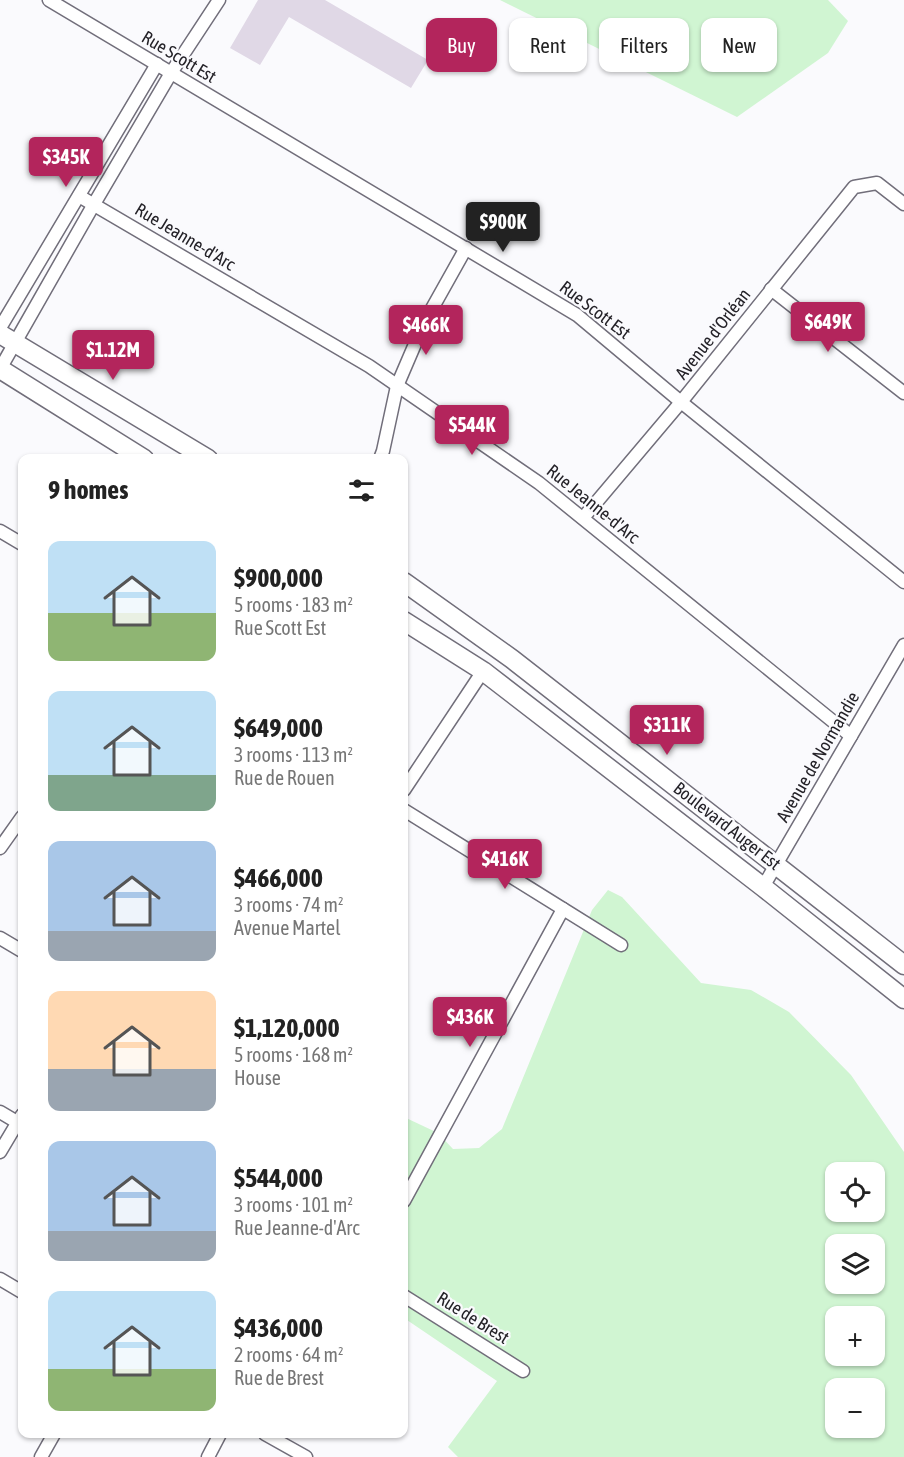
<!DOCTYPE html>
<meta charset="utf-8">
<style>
:root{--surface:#fff;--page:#f2f2f2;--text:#222;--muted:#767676;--accent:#b3255c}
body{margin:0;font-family:"Asap Condensed",sans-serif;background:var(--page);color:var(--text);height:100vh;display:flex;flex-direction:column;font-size:22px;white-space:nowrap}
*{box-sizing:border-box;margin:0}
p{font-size:20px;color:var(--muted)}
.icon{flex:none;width:33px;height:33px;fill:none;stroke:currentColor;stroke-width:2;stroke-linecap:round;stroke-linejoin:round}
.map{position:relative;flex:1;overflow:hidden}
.panel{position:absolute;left:18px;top:454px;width:390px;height:984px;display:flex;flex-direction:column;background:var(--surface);border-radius:12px;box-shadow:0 2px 4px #0004}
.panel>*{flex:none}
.hud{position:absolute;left:426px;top:18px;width:387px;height:54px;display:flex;gap:12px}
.controls{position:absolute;left:825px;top:1162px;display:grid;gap:12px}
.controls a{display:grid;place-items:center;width:60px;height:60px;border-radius:12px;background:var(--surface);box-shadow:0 2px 4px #0004;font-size:30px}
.price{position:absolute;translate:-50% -51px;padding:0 14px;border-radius:6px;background:var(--accent);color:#fff;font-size:20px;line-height:39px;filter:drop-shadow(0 2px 3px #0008)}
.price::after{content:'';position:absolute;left:50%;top:36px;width:18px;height:14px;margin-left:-9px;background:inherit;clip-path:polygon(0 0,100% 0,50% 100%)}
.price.selected{background:#222;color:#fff}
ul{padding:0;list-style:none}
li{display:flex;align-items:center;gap:18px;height:150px;padding:0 30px}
li span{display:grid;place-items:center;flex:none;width:168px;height:120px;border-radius:12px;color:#555}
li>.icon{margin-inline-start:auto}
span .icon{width:72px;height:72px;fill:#fffc;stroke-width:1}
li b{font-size:26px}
h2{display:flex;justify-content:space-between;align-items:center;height:72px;padding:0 30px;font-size:26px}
.chip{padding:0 21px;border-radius:12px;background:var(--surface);box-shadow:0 2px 4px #0004;font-size:21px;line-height:54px}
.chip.selected{background:var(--accent);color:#fff}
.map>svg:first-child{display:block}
.green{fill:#d0f5d2;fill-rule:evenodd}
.building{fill:#e0d8e6}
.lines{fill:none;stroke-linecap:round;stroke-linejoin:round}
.minor-casing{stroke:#716e7a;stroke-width:15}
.secondary-casing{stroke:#716e7a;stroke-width:21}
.minor{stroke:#fff;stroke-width:12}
.secondary{stroke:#fff;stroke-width:18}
.labels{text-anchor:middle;stroke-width:4.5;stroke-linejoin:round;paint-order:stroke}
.street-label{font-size:18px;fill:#242228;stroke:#fafafd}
</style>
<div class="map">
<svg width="904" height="1457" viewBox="0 0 904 1457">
<rect width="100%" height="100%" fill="#fafafd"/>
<!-- green -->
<g class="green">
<path d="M500,0H828L848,21L828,53L737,117Z"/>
<path d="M608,890L622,897L701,983L751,990L789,1012L851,1075L904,1152V1457H458L448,1447L497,1381L404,1318V1117L438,1133L453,1149L479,1148L502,1129L592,910ZM836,1173H874V1212H836ZM836,1245H874V1284H836ZM836,1317H874V1356H836ZM836,1389H874V1428H836Z"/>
</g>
<!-- building -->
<path class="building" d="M258,0H325L428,60L411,88L289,17L260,65L230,48Z"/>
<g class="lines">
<!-- minor casing -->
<g class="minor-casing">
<g id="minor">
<path d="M49,0L577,315L681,402L904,582"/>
<path d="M79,196L369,366L539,483L851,736"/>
<path d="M771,289L904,393"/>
<path d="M0,328L157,64"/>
<path d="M0,369L94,204L171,73L219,0"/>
<path d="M380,459L383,451L397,386L424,323L466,248"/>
<path d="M583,518L681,402L854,187L877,183L904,204"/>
<path d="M0,531L22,544"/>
<path d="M404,790L483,671"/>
<path d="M404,810L621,945"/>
<path d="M0,848L22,817"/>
<path d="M763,887L904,645"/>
<path d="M0,938L22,951"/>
<path d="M0,1112L22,1125"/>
<path d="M0,1152L22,1115"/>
<path d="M404,1201L563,909"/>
<path d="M0,1279L22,1292"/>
<path d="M404,1296L523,1371"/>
<path d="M265,1434L306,1457"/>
<path d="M41,1457L54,1434"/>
<path d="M208,1457L220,1434"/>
</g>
</g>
<!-- secondary casing -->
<g class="secondary-casing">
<g id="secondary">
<path d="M0,334L208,459"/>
<path d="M0,369L144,459"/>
<path d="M404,582L512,659L904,965"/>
<path d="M404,621L483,671L763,887L904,999"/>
</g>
</g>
<!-- minor -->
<use href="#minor" class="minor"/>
<!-- secondary -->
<use href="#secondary" class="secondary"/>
</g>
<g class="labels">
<!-- street labels -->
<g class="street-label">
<text transform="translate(179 57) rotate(31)" y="6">Rue Scott Est</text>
<text transform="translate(185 237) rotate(31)" y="6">Rue Jeanne-d'Arc</text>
<text transform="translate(595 310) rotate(37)" y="6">Rue Scott Est</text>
<text transform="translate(713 334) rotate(-52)" y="6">Avenue d'Orléan</text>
<text transform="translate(593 504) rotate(39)" y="6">Rue Jeanne-d'Arc</text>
<text transform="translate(818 757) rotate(-60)" y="6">Avenue de Normandie</text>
<text transform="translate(727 826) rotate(38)" y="6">Boulevard Auger Est</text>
<text transform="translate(473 1318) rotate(32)" y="6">Rue de Brest</text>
</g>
</g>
</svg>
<div class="controls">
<a><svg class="icon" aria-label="locate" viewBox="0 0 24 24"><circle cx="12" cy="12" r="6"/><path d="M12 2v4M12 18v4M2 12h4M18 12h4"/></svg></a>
<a><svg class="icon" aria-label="layers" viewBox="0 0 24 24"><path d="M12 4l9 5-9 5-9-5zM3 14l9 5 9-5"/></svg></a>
<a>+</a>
<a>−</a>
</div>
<b class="price" style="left:66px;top:188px">$345K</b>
<b class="price selected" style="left:503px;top:253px">$900K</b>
<b class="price" style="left:828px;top:353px">$649K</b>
<b class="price" style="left:426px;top:356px">$466K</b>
<b class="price" style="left:113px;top:381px">$1.12M</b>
<b class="price" style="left:472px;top:456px">$544K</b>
<b class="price" style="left:667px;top:756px">$311K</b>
<b class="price" style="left:505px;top:890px">$416K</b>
<b class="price" style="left:470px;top:1048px">$436K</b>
<div class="hud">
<a class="chip selected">Buy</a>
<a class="chip">Rent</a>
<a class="chip">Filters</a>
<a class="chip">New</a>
</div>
<section class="panel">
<h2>9 homes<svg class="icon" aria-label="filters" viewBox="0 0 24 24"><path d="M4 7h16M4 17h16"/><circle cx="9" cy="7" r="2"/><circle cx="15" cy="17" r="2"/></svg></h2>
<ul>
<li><span style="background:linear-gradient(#bfe0f5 60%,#8fb573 0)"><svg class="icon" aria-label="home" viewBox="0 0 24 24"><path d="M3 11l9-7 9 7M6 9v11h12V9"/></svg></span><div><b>$900,000</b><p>5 rooms · 183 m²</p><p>Rue Scott Est</p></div></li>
<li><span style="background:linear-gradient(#bfe0f5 70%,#7fa58c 0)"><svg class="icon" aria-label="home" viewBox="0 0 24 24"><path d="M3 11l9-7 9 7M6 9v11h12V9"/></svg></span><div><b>$649,000</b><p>3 rooms · 113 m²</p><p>Rue de Rouen</p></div></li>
<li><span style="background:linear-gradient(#a9c7e8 75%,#9aa5b1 0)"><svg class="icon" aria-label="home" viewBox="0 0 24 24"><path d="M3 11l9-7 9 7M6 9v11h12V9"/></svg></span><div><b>$466,000</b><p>3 rooms · 74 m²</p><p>Avenue Martel</p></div></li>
<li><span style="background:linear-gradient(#ffd9b3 65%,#9aa5b1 0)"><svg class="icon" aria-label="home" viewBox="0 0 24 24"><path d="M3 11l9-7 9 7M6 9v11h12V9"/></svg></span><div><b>$1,120,000</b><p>5 rooms · 168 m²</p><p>House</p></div></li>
<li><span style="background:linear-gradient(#a9c7e8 75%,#9aa5b1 0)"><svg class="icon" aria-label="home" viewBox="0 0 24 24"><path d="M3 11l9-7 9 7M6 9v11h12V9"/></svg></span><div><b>$544,000</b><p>3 rooms · 101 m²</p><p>Rue Jeanne-d'Arc</p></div></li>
<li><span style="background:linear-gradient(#bfe0f5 65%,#8fb573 0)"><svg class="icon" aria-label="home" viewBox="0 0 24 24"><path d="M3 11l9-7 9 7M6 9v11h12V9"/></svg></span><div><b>$436,000</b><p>2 rooms · 64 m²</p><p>Rue de Brest</p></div></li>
</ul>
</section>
</div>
